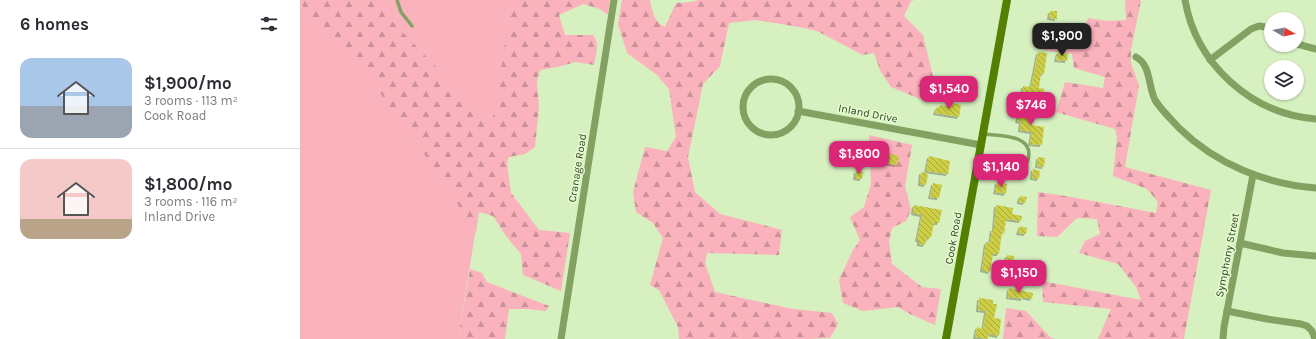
<!DOCTYPE html>
<meta charset="utf-8">
<style>
:root{--surface:#fff;--page:#f7f7f7;--text:#2b2b33;--muted:#7c7c81;--line:#e1e1e2;--accent:#db2777}
body{margin:0;font-family:Karla,sans-serif;background:var(--page);color:var(--text);height:100vh;display:flex;flex-direction:column;font-size:15px;white-space:nowrap}
*{box-sizing:border-box;margin:0}
p{font-size:13px;color:var(--muted)}
.icon{flex:none;width:22px;height:22px;fill:none;stroke:currentColor;stroke-width:2;stroke-linecap:round;stroke-linejoin:round}
.map{position:relative;flex:1;overflow:hidden}
.panel{display:flex;flex-direction:column;background:var(--surface);width:300px}
.panel>*{flex:none}
.needle{width:26px;rotate:99deg}
.fabs{position:absolute;left:964px;top:12px;display:grid;gap:8px}
.fabs a{display:grid;place-items:center;width:40px;height:40px;border-radius:50%;background:var(--surface);box-shadow:0 1px 3px #0004;font-size:20px}
.price{position:absolute;translate:-50% -34px;padding:0 9px;border-radius:8px;background:var(--accent);color:#fff;font-size:13px;line-height:26px;filter:drop-shadow(0 1px 2px #0008)}
.price::after{content:'';position:absolute;left:50%;top:24px;width:12px;height:9px;margin-left:-6px;background:inherit;clip-path:polygon(0 0,100% 0,50% 100%)}
.price.active{background:#222;color:#fff}
ul{padding:0;list-style:none}
li{display:flex;align-items:center;gap:12px;height:100px;padding:0 20px}
li+li{border-top:1px solid var(--line)}
li span{display:grid;place-items:center;flex:none;width:112px;height:80px;border-radius:12px;color:#555}
li>.icon{margin-inline-start:auto}
span .icon{width:48px;height:48px;fill:#fffc;stroke-width:1}
li b{font-size:17px}
h2{display:flex;justify-content:space-between;align-items:center;height:48px;padding:0 20px;font-size:17px}
main{display:flex;flex:1;min-height:0}
.map>svg:first-child{display:block}
.grass{fill:#fab2bc}
.forest{fill:url(#forest-firs)}
.building{fill:url(#building-back-hatch);filter:url(#shadow)}
.lines{fill:none;stroke-linecap:round;stroke-linejoin:round}
.lane{stroke:#83a261;stroke-width:3.5}
.street{stroke:#83a261;stroke-width:7}
.secondary{stroke:#538000;stroke-width:8}
.labels{text-anchor:middle;stroke-width:3;stroke-linejoin:round;paint-order:stroke}
.street-label{font-size:11px;fill:#333d2a;stroke:#e4fdcd}
</style>
<main>
<section class="panel">
<h2>6 homes<svg class="icon" aria-label="filters" viewBox="0 0 24 24"><path d="M4 7h16M4 17h16"/><circle cx="9" cy="7" r="2"/><circle cx="15" cy="17" r="2"/></svg></h2>
<ul>
<li><span style="background:linear-gradient(#a9c7e8 60%,#9aa5b1 0)"><svg class="icon" aria-label="home" viewBox="0 0 24 24"><path d="M3 11l9-7 9 7M6 9v11h12V9"/></svg></span><div><b>$1,900/mo</b><p>3 rooms · 113 m²</p><p>Cook Road</p></div></li>
<li><span style="background:linear-gradient(#f6c9c9 75%,#b9a48a 0)"><svg class="icon" aria-label="home" viewBox="0 0 24 24"><path d="M3 11l9-7 9 7M6 9v11h12V9"/></svg></span><div><b>$1,800/mo</b><p>3 rooms · 116 m²</p><p>Inland Drive</p></div></li>
</ul>
</section>
<div class="map">
<svg width="1016" height="339" viewBox="0 0 1016 339">
<defs>
<pattern id="forest-firs" width="22" height="20" patternUnits="userSpaceOnUse"><rect width="22" height="20" fill="#fab2bc"/><path d="M5 1l3.5 6h-7zM16 11l3.5 6h-7z" fill="#cb9299"/></pattern>
<pattern id="building-back-hatch" width="6" height="6" patternUnits="userSpaceOnUse"><rect width="6" height="6" fill="#cdce44"/><path d="M-1 5l2 2M0 0l6 6M5-1l2 2" fill="none" stroke="#a7a839"/></pattern>
<filter id="shadow"><feDropShadow dx="-2" dy="2" stdDeviation="0" flood-color="#0004"/></filter>
</defs>
<rect width="100%" height="100%" fill="#d7f0c0"/>
<!-- grass -->
<path class="grass" d="M0,0H213L158,339H0Z"/>
<!-- forest -->
<g class="forest">
<path d="M0,0H76L87,16L138,69L169,110L193,119L212,0H310L308,15L300,9L283,4L259,15L265,35H293C300,44 296,54 294,65L275,62L262,66L240,70L237,81L239,107L235,147L225,154L209,157L207,163L211,193L239,230L270,233L261,291L223,275L221,254L206,236L193,216L179,212L176,233L135,169L59,64L0,3Z"/>
<path d="M322,0H350C352,11 354,22 365,27L376,3L391,2L398,0H615L611,1L604,16L623,35L636,89L620,99L591,87L580,70L574,53L563,55L517,31L499,27L455,20L429,23L420,66L403,84L388,157L395,192L420,214L482,230L479,255L407,253L405,263L415,292L493,309L532,313L538,324L530,338L506,339H379L378,327L359,290L350,285L363,238L353,223L336,212L333,192L345,147L367,151L376,137L369,89L357,75L327,53L318,24Z"/>
<path d="M825,0H841L831,50V63L839,85L825,167L911,190L884,339H798L811,309L743,302L742,281L841,300L836,287L818,264L779,253L785,241L800,234L797,219L777,218L757,237L737,236L738,192L772,197L856,213L858,202L847,189L813,176L817,137L815,129L756,112L765,82L803,88L805,77L774,68L772,54L743,50L745,39H781L788,18L807,21L826,20Z"/>
<path d="M569,135L612,145L605,186L611,210L606,221L592,228L589,241L592,264L622,287L641,289L635,325L610,314L598,307L563,311L543,303L539,280L553,250L560,240L550,217L564,207L571,184Z"/>
<path d="M170,269L182,273L187,282L249,306L246,311L227,309H209L205,339H158Z"/>
<path d="M706,308L726,311L750,337L755,339H703Z"/>
</g>
<!-- building -->
<g class="building">
<path d="M750,11H757V19L749,18Z"/>
<path d="M738,52L747,53L744,74L741,73L739,88L744,89L742,98L722,94L723,86L731,87Z"/>
<path d="M758,52L768,54L767,61L756,60Z"/>
<path d="M652,103L661,105L659,117L635,113L637,107L639,108L640,105L651,107Z"/>
<path d="M724,107L733,109L731,125L744,127L742,145L730,144L732,132L720,130L721,122L717,121L720,108L723,109Z"/>
<path d="M564,151L586,154V153L599,156L597,165L562,160Z"/>
<path d="M629,156L650,161L648,174L626,171Z"/>
<path d="M738,157L745,158L744,167L737,166Z"/>
<path d="M733,169L740,171L739,179L732,178Z"/>
<path d="M556,171L563,172L562,179L555,178Z"/>
<path d="M621,172L628,174L626,185L620,184Z"/>
<path d="M697,182L707,184L706,194L695,192Z"/>
<path d="M633,183L642,185L639,198L630,197Z"/>
<path d="M720,196L727,197L725,203L719,202Z"/>
<path d="M614,205L642,210L639,223H634L631,237H630L629,239L627,238L625,245L619,244V240H617L622,215L613,213Z"/>
<path d="M696,205L713,208L712,214L722,216L721,221L706,219L704,234L702,233L699,254H693L690,272L682,270L686,242L690,243L692,229H694Z"/>
<path d="M720,226L727,228L726,234L718,233Z"/>
<path d="M707,255L714,256L713,263L706,262Z"/>
<path d="M702,273L710,275L709,282L701,280Z"/>
<path d="M709,288L733,293L732,299L723,297V299L708,297Z"/>
<path d="M679,298L693,300V304H697L694,318L701,319L699,336L689,334L688,339L675,337L677,327L683,329L686,311L678,310Z"/>
</g>
<g class="lines">
<!-- lane -->
<g class="lane">
<path d="M97,0L101,12L112,26"/>
<path d="M677,164C685,165 711,174 716,173C722,172 726,166 728,160C735,134 700,136 683,134"/>
</g>
<!-- street -->
<g class="street">
<path d="M885,0C896,64 951,114 1016,119"/>
<path d="M997,44L1016,49"/>
<path d="M836,57C851,65 848,86 855,100C862,111 871,119 879,128C916,164 965,184 1016,188"/>
<path d="M910,60L951,29L959,26L971,28"/>
<circle cx="471" cy="107" r="28"/>
<path d="M498,111L681,145"/>
<path d="M940,243L983,253L1016,256"/>
<path d="M927,311L967,319L1001,324L1007,326L1012,331L1015,339"/>
<path d="M261,339L314,0"/>
<path d="M923,339L924,327L953,175"/>
</g>
<!-- secondary -->
<path class="secondary" d="M646,339L707,0"/>
</g>
<g class="labels">
<!-- street labels -->
<g class="street-label">
<text transform="translate(568 113) rotate(11)" y="4">Inland Drive</text>
<text transform="translate(277 168) rotate(-81)" y="4">Cranage Road</text>
<text transform="translate(653 238) rotate(-80)" y="4">Cook Road</text>
<text transform="translate(927 255) rotate(-79)" y="4">Symphony Street</text>
</g>
</g>
</svg>
<div class="fabs">
<a><svg class="needle" viewBox="-14 -14 28 28"><path d="M0-13l5 13h-10z" fill="#e53935"/><path d="M0 13l5-13h-10z" fill="#7c7c81"/></svg></a>
<a><svg class="icon" aria-label="layers" viewBox="0 0 24 24"><path d="M12 4l9 5-9 5-9-5zM3 14l9 5 9-5"/></svg></a>
</div>
<b class="price active" style="left:762px;top:57px">$1,900</b>
<b class="price" style="left:649px;top:110px">$1,540</b>
<b class="price" style="left:731px;top:126px">$746</b>
<b class="price" style="left:559px;top:175px">$1,800</b>
<b class="price" style="left:701px;top:188px">$1,140</b>
<b class="price" style="left:719px;top:294px">$1,150</b>
</div>
</main>
